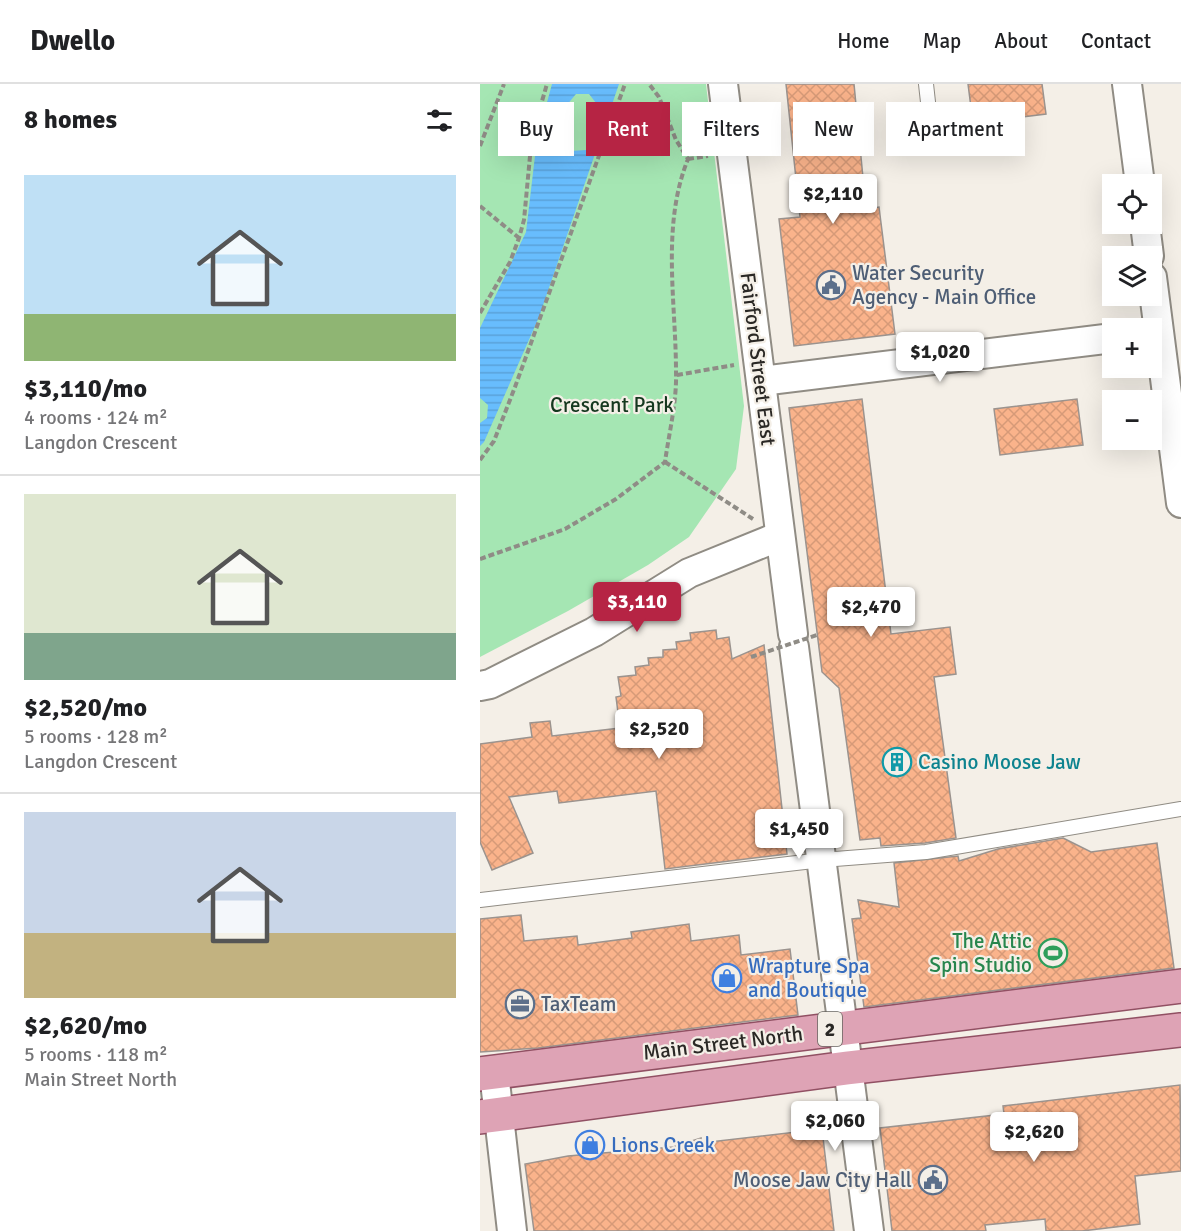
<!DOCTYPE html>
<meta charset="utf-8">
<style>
:root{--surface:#fff;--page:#f6f6f6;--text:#202124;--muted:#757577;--line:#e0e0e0;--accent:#b62444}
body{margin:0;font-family:Signika,sans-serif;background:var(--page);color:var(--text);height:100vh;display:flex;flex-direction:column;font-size:22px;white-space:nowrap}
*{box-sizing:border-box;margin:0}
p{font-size:20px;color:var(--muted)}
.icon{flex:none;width:33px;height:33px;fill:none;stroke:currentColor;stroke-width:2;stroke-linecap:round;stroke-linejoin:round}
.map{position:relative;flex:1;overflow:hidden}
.side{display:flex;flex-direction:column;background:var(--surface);width:480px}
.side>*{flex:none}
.top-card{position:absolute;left:18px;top:18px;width:570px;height:54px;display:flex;gap:12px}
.fabs{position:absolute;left:622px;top:90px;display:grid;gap:12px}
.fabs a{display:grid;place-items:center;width:60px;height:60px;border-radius:0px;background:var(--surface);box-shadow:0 6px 24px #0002;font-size:30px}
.price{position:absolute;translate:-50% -51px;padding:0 14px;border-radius:6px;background:#fff;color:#222;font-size:20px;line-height:39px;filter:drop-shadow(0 2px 3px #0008)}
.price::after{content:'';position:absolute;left:50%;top:36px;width:18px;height:14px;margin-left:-9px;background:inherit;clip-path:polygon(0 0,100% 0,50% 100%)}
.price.active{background:var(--accent);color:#fff}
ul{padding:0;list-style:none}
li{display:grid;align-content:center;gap:12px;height:318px;padding:0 24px}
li+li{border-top:2px solid var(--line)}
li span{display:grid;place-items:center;height:186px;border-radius:0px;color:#555}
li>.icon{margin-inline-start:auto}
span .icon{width:108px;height:108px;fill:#fffc;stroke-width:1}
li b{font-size:26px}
h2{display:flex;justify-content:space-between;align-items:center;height:72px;padding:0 24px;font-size:26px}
.chip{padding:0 21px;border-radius:0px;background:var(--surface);box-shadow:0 6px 24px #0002;font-size:21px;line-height:54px}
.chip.active{background:var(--accent);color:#fff}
header{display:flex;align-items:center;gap:36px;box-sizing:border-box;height:84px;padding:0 30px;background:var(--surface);border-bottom:2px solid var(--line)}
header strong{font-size:28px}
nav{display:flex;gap:33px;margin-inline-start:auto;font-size:21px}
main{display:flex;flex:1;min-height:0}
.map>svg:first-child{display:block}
.park{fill:#a5e6b3}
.water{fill:url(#water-rules);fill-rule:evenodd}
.building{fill:url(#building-cross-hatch);stroke:#9b938e;stroke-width:1.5}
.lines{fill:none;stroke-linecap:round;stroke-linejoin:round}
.lane-casing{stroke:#908c84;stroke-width:16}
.street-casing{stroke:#908c84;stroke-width:32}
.primary-casing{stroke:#915063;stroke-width:36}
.path{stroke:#8f8c86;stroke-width:4;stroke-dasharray:6 3;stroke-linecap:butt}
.lane{stroke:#fff;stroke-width:14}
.street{stroke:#fff;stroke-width:28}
.primary{stroke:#dea3b5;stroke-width:33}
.path-bridge{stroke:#8f8c86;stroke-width:4;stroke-dasharray:6 3;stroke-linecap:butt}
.labels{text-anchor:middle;stroke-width:4.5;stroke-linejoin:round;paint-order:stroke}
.shield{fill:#f4efe7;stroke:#67645f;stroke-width:1.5}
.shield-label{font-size:20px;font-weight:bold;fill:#2a2825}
.service-label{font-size:21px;fill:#4e5e75;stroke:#f4efe7;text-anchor:start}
.street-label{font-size:21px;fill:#2a2825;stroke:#f4efe7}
.park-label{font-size:21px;fill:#15381f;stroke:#f4efe7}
.culture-label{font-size:21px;fill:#0d838f;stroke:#f4efe7;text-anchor:start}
.leisure-label{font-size:21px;fill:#27864d;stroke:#f4efe7;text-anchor:end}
.shop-label{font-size:21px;fill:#366cbe;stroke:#f4efe7;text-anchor:start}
</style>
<header>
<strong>Dwello</strong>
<nav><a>Home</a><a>Map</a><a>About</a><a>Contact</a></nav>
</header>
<main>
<section class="side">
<h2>8 homes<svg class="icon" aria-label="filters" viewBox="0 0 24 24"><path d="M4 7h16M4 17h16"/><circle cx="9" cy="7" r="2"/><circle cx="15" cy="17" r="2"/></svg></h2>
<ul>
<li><span style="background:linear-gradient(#bfe0f5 75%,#8fb573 0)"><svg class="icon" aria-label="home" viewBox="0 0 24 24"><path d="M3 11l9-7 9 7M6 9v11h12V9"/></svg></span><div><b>$3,110/mo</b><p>4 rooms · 124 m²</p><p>Langdon Crescent</p></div></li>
<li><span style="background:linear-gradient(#dfe7d0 75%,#7fa58c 0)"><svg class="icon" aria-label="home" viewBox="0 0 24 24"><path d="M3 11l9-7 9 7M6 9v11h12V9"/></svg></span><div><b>$2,520/mo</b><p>5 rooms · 128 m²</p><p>Langdon Crescent</p></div></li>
<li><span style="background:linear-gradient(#c9d6e8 65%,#c2b280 0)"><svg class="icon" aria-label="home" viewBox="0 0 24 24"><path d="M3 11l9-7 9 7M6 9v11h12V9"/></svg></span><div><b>$2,620/mo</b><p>5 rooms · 118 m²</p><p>Main Street North</p></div></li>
</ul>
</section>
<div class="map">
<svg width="701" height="1147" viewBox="0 0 701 1147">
<defs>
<pattern id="water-rules" width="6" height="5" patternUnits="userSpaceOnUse" patternTransform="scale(1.5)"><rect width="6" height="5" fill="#68bdfd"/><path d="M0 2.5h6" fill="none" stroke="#5aa2d9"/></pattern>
<pattern id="building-cross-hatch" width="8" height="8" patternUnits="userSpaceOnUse" patternTransform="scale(1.5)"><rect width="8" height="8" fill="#fab38b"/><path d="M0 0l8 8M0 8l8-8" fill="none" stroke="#d69a78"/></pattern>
</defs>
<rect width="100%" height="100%" fill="#f4efe7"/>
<!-- park -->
<path class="park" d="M0,0H226L264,322L256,385L209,453L168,481L88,527L0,573Z"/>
<!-- water -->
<path class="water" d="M72,0H139L59,233L4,358L0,362V339L7,334L8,321L0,314V244L46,148L57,55ZM96,10H109L120,24L113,51L106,66L90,67L78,59L74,46L81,28Z"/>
<!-- building -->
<g class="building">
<path d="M306,0H374L386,125L399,123L415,250L314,262L299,135L320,133Z"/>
<path d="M488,0H562L566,30L493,39Z"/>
<path d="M382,315L411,550L470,543L476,590L454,593L476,754L445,759L401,762L400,754L380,756L359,604L342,588L309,324Z"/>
<path d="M597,315L603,361L520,371L514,325Z"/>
<path d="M236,546L237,555L249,553L252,575L284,561L307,770L185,785L176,707L79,719L77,707L29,713L53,769L12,786L0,758V660L52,653L50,639L70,637L72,652L140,644L136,613L141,612L138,593L156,591L155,583L169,581L168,574L183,573V566L197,565L196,558L211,556L210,549Z"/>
<path d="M583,754L611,768L677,759L694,884L384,923L372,835L381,834L378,816L419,823L414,779L478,772L479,777L518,765Z"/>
<path d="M41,831L44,857L97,852L98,861L152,854L151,848L209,840L211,857L259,851L261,871L310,865L318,931L58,964L0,968V835Z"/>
<path d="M700,1001L701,1087L655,1092L660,1140L602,1147H566L565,1135L505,1141L506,1147H412L400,1044L524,1030L523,1022Z"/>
<path d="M342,1045L354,1147H54L45,1080L88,1072L193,1063L221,1054V1059Z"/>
</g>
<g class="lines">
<!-- lane casing -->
<g class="lane-casing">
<g id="lane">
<path d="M446,0L452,54"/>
<path d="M0,816L342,776L446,768L701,725"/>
</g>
</g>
<!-- street casing -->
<g class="street-casing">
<g id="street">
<path d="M243,0L313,550"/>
<path d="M647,0L660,100"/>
<path d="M665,140L669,172"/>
<path d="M672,193L701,419"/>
<path d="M281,297L633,254"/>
<path d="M314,563L389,1147"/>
<path d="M0,602L10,600L114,548L209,489L300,452"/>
<path d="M14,989L32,1147"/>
</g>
</g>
<!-- primary casing -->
<g class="primary-casing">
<g id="primary">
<path d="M0,990L701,902"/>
<path d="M0,1033L367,984L701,946"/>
</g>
</g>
<!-- path -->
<g class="path">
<path d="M0,62L24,0"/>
<path d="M208,75L228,72"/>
<path d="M0,122L39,154"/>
<path d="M0,229L30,178L39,154L44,136L52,51L67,0"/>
<path d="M197,291L254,281"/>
<path d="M0,376L14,357L35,303L145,0"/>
<path d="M185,378L273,435"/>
<path d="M0,475L85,445L136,415L185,378C189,349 197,317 196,288C196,217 181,142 208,75L196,56L179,13L169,0"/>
</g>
<!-- lane -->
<use href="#lane" class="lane"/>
<!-- street -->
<use href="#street" class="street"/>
<!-- primary -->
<use href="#primary" class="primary"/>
<!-- path-bridge -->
<path class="path-bridge" d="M271,573L337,551"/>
</g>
<!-- icons -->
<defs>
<g id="civic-ring" transform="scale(1.5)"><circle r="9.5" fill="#f4efe7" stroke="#5c6f8a" stroke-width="1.5"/><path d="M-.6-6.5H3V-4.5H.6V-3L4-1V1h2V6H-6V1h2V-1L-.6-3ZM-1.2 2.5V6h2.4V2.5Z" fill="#5c6f8a"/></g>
<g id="building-ring" transform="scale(1.5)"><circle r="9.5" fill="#f4efe7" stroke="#0f9aa8" stroke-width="1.5"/><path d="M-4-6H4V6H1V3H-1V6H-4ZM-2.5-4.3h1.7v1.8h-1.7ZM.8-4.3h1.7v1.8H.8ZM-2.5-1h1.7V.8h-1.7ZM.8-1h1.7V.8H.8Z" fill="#0f9aa8"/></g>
<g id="stadium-ring" transform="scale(1.5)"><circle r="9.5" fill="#f4efe7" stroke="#2e9e5b" stroke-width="1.5"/><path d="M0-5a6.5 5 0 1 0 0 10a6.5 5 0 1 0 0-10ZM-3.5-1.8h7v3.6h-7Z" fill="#2e9e5b"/></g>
<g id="shop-ring" transform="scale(1.5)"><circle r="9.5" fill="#f4efe7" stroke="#3f7fe0" stroke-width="1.5"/><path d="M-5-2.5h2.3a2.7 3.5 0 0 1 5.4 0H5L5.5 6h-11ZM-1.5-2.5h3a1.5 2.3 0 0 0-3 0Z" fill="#3f7fe0"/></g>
<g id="office-ring" transform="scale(1.5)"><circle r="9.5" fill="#f4efe7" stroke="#5c6f8a" stroke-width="1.5"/><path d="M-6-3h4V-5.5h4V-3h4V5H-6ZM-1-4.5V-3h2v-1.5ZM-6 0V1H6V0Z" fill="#5c6f8a"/></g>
</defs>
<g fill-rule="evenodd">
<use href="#civic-ring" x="351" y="201"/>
<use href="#building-ring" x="417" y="678"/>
<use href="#stadium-ring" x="573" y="869"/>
<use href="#shop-ring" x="247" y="894"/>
<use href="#office-ring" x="40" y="920"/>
<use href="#shop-ring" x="110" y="1061"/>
<use href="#civic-ring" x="453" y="1096"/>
</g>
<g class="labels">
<!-- shield labels -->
<rect class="shield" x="338" y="928" width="24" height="34" rx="4.5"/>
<g class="shield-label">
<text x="350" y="952">2</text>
</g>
<!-- service labels -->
<g class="service-label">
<text x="372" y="196">Water Security<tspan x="372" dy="24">Agency - Main Office</tspan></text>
<text x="61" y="927">TaxTeam</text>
<text x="432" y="1103" text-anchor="end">Moose Jaw City Hall</text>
</g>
<!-- street labels -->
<g class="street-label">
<text transform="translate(278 275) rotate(83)" y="7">Fairford Street East</text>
<text transform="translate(243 959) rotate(-7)" y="7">Main Street North</text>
</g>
<!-- park labels -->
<g class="park-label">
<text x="132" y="328">Crescent Park</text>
</g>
<!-- culture labels -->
<g class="culture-label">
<text x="438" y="685">Casino Moose Jaw</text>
</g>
<!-- leisure labels -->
<g class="leisure-label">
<text x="552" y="864">The Attic<tspan x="552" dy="24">Spin Studio</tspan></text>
</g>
<!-- shop labels -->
<g class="shop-label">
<text x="268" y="889">Wrapture Spa<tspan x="268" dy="24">and Boutique</tspan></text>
<text x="131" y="1068">Lions Creek</text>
</g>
</g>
</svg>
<div class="fabs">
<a><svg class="icon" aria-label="locate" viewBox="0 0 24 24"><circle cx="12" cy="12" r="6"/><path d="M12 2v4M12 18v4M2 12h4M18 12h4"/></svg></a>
<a><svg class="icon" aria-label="layers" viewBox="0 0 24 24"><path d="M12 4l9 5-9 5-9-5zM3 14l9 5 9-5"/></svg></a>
<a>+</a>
<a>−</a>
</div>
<b class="price" style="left:353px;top:141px">$2,110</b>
<b class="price" style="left:460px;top:299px">$1,020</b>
<b class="price active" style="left:157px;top:549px">$3,110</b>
<b class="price" style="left:391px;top:554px">$2,470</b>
<b class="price" style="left:179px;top:676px">$2,520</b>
<b class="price" style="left:319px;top:776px">$1,450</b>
<b class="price" style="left:355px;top:1068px">$2,060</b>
<b class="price" style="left:554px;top:1079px">$2,620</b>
<div class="top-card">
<a class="chip">Buy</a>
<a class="chip active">Rent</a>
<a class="chip">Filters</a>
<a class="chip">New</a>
<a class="chip">Apartment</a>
</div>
</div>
</main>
